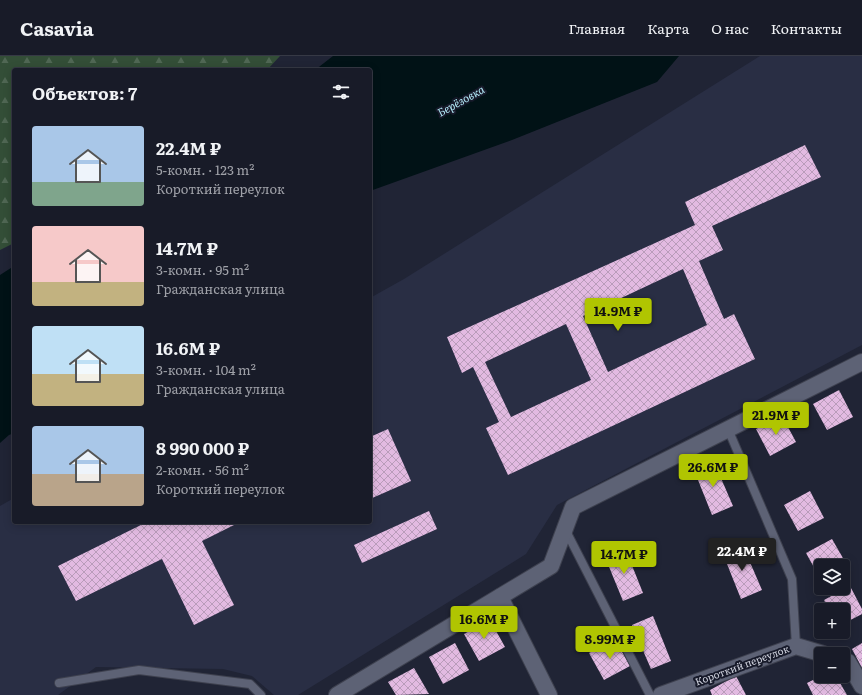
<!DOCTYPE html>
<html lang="ru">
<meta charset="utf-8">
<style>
:root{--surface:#181b28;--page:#252834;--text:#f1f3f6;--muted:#9fa1a8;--line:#363945;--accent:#b0c501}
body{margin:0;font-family:Literata,serif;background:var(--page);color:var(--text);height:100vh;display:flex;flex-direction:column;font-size:15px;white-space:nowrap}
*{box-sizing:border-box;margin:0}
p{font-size:13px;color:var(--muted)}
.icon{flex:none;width:22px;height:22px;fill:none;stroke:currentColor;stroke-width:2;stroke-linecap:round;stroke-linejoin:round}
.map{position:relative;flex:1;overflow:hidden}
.details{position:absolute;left:12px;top:12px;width:360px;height:456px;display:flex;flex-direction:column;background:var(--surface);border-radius:4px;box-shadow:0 2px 10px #0003,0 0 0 1px var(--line)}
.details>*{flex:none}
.fabs{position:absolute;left:814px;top:503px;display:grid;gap:8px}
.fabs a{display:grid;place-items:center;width:36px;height:36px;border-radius:4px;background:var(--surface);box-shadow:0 2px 10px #0003,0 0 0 1px var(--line);font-size:20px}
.price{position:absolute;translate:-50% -34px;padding:0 9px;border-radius:4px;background:var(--accent);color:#111;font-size:13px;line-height:26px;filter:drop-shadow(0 1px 2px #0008)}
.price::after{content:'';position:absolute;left:50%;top:24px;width:12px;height:9px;margin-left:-6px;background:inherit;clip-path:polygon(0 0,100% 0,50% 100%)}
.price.active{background:#222;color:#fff}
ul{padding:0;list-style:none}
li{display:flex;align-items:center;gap:12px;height:100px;padding:0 20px}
li span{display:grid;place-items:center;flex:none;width:112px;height:80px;border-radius:4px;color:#555}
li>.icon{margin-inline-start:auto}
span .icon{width:48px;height:48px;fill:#fffc;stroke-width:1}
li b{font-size:17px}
h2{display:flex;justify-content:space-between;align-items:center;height:48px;padding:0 20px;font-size:17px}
header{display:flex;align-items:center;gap:24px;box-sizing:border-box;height:56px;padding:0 20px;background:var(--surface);border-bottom:1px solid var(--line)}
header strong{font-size:19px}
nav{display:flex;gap:22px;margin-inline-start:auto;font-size:14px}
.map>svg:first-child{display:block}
.built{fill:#292e44}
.forest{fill:url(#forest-firs)}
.water{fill:#011216}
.building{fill:url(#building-cross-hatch);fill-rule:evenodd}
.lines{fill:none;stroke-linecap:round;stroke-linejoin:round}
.service-casing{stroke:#3e414f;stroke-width:10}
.minor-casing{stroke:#3e414f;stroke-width:18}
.service{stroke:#5d6275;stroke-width:8}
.minor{stroke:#5d6275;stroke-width:16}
.labels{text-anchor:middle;stroke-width:4;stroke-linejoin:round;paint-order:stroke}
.street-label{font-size:10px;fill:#d2d5e0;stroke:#171a2a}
.water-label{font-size:11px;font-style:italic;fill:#b2e9f7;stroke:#171a2a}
</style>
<header>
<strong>Casavia</strong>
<nav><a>Главная</a><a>Карта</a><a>О нас</a><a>Контакты</a></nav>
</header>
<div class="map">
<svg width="862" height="639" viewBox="0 0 862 639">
<defs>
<pattern id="forest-firs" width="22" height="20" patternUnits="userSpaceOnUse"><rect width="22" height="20" fill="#334e37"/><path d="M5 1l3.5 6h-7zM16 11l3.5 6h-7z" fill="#506754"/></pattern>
<pattern id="building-cross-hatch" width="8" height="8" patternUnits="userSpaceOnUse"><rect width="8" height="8" fill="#e2bae1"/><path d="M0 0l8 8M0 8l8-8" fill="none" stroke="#b99cba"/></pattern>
</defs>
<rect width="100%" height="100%" fill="#202435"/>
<!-- built -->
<path class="built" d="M760,0H862V289L557,449L526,498L298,639H274L252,620L223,613L96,611L58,639H0V450L14,442V466H370V242L404,223Z"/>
<!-- forest -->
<path class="forest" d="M0,0H280L267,14H14V187L0,194Z"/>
<!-- water -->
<g class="water">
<path d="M333,0H679L657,26L512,84L370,135V14H315Z"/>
<path d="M14,210V377L9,379L0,387V219Z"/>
</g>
<!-- building -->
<g class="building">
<path d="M805,89L821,121L712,170L723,194L699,205L724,263L734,258L755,303L508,419L486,372L499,366L473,311L462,317L447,281L695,169L685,146ZM683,213L707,269L608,316L583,260ZM566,268L591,324L511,361L485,306Z"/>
<path d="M839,334L853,361L827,374L813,348Z"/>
<path d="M782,360L796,386L770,400L756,373Z"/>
<path d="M388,373L411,425L370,443V381Z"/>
<path d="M714,406L733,450L712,459L694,414Z"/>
<path d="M810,435L824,462L798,475L784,449Z"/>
<path d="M429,455L437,473L362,507L354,489Z"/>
<path d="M147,466H240L202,485L234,549L194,569L162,503L76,545L58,510Z"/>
<path d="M832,483L847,509L843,511V510H821V524L806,497Z"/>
<path d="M743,490L762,534L741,543L723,498Z"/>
<path d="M625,492L643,537L623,545L605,501Z"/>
<path d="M850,530L862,553V558L843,568V554H829L824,544Z"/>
<path d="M653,560L671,605L651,613L632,569Z"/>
<path d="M490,564L505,591L479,605L464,578Z"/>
<path d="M615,583L630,610L604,624L589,597Z"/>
<path d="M455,587L469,614L443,628L429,601Z"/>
<path d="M862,587V612L852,593Z"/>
<path d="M414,612L429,638L396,639L388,626Z"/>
<path d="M736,620L746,639H712L710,634Z"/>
<path d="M821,620H836L847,639H813L807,627Z"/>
</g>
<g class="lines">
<!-- service casing -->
<g class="service-casing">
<g id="service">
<path d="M728,373L792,523L796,590"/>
<path d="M565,473L650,639"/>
<path d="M59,627L139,614L250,628L261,639"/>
</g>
</g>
<!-- minor casing -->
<g class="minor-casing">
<g id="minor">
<path d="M500,541L549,639"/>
<path d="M843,604L848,606L862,630"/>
<path d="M337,639L551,510L573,451L862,306"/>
<path d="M661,639L796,590L823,598"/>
</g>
</g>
<!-- service -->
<use href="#service" class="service"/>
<!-- minor -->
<use href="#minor" class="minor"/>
</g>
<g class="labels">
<!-- street labels -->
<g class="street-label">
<text transform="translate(742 609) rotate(-20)" y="4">Короткий переулок</text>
</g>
<!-- water labels -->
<g class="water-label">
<text transform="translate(461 45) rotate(-29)" y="4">Берёзовка</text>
</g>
</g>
</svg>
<div class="fabs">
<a><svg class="icon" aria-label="layers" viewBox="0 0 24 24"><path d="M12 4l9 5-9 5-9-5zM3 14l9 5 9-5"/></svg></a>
<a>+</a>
<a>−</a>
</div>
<b class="price" style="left:618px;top:276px">14.9M ₽</b>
<b class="price" style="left:776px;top:380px">21.9M ₽</b>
<b class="price" style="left:713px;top:432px">26.6M ₽</b>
<b class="price active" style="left:742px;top:516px">22.4M ₽</b>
<b class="price" style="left:624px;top:519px">14.7M ₽</b>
<b class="price" style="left:484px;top:584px">16.6M ₽</b>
<b class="price" style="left:610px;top:604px">8.99M ₽</b>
<section class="details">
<h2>Объектов: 7<svg class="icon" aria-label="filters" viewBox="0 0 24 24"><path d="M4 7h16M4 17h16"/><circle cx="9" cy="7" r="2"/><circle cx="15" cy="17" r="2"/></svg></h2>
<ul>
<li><span style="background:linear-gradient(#a9c7e8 70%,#7fa58c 0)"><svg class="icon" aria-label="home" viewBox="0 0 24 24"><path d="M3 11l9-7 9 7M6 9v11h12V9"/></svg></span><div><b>22.4M ₽</b><p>5-комн. · 123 m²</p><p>Короткий переулок</p></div></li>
<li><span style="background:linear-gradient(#f6c9c9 70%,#c2b280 0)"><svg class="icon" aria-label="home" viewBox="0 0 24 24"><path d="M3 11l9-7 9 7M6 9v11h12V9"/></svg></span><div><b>14.7M ₽</b><p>3-комн. · 95 m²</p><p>Гражданская улица</p></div></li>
<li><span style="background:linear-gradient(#bfe0f5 60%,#c2b280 0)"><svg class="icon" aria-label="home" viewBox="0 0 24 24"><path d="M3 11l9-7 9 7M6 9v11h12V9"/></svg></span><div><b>16.6M ₽</b><p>3-комн. · 104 m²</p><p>Гражданская улица</p></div></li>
<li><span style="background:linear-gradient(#a9c7e8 60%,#b9a48a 0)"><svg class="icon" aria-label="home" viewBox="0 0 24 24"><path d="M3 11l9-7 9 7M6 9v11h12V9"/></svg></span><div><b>8 990 000 ₽</b><p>2-комн. · 56 m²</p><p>Короткий переулок</p></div></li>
</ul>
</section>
</div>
